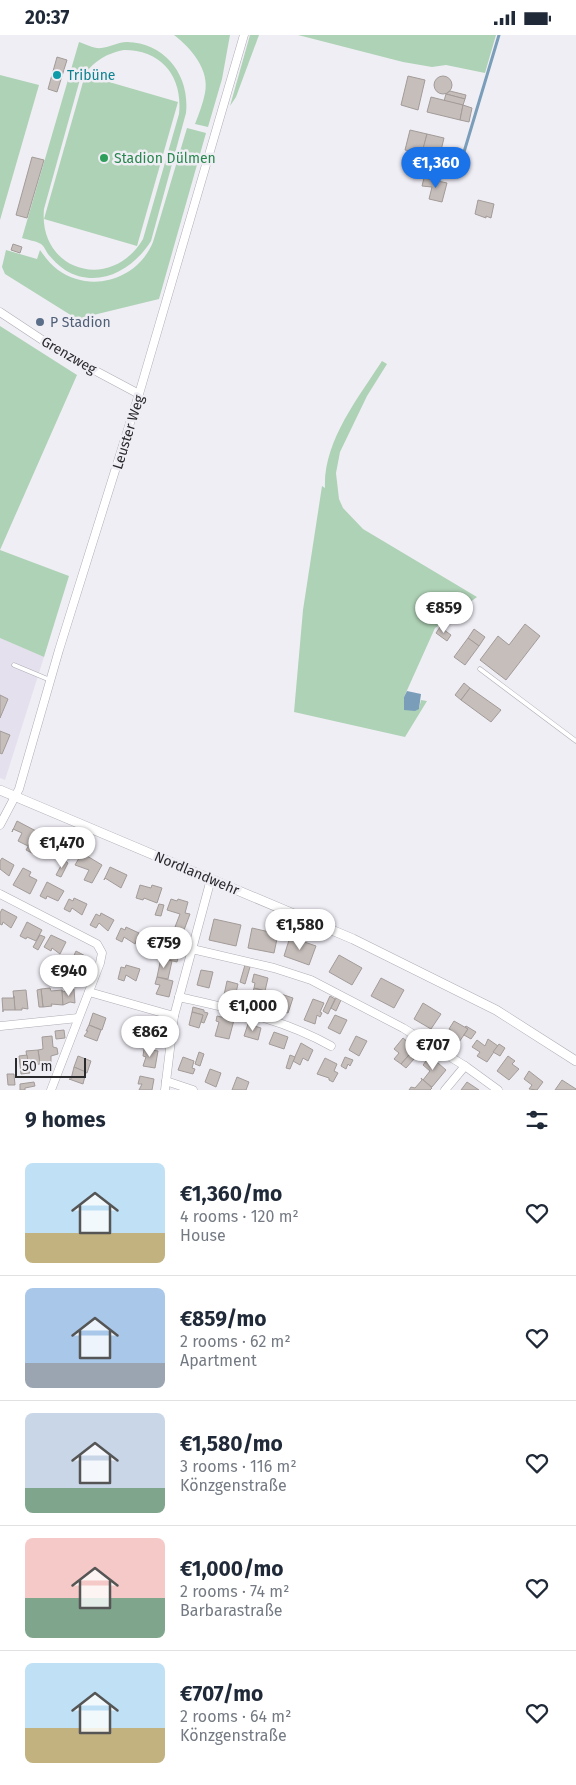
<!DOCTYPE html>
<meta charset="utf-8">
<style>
:root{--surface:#fff;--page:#f2f2f3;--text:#1f2937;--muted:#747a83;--line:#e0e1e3;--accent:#1a73e8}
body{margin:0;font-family:"Fira Sans",sans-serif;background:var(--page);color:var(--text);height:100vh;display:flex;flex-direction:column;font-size:19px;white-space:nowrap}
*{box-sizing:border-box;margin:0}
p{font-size:16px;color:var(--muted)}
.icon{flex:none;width:28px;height:28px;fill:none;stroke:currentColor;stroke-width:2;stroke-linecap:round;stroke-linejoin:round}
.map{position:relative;height:1055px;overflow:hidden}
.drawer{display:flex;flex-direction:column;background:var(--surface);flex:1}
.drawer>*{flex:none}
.scale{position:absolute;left:15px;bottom:12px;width:71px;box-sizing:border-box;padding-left:5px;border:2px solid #2a292c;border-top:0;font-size:14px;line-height:18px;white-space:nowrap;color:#2a292c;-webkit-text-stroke:4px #f0eef5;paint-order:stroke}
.price{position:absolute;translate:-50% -42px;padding:0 11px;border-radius:18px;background:#fff;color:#222;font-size:16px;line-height:32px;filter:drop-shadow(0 1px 2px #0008)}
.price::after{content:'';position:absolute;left:50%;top:30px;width:15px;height:11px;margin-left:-8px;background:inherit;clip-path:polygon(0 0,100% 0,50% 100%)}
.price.on{background:var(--accent);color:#fff}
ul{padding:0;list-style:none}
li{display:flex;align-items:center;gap:15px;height:125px;padding:0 25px}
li+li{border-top:1px solid var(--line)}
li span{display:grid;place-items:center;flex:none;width:140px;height:100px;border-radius:8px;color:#555}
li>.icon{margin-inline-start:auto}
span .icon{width:60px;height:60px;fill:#fffc;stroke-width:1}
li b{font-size:21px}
h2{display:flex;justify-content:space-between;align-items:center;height:60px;padding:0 25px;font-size:21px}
.status{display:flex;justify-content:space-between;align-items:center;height:35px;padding:0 25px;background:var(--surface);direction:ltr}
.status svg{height:14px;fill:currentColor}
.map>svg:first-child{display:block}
.built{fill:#e4e0ee}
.green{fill:#aed2b5;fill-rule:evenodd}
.water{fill:#7a9eb9}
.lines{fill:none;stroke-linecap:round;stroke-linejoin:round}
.stream{stroke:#7a9eb9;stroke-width:3}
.building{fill:#c6bebb;stroke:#a29b98}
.service-casing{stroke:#afadb4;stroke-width:5}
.minor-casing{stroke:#afadb4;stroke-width:9}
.tertiary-casing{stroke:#afadb4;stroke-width:10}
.service{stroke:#fff;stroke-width:4}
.minor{stroke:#fff;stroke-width:8}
.tertiary{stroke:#fff;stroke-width:9}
.culture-dot{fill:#0f9aa8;stroke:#f0eef5;stroke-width:2}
.leisure-dot{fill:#2e9e5b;stroke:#f0eef5;stroke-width:2}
.service-dot{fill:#5c6f8a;stroke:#f0eef5;stroke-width:2}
.labels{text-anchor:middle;stroke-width:5;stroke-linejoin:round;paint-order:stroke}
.culture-label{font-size:14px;fill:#0d838f;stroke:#f0eef5;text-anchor:start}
.leisure-label{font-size:14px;fill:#27864d;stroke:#f0eef5;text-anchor:start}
.service-label{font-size:14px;fill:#4e5e75;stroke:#f0eef5;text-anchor:start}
.street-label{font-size:14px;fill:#2a292c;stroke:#f0eef5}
</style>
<div class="status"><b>20:37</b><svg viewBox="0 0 49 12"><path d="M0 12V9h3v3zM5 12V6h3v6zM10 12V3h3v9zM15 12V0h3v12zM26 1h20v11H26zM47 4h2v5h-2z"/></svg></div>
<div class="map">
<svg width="576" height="1055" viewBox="0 0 576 1055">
<rect width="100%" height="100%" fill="#f0eef5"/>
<!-- built -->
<path class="built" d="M0,603L44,622L5,745L0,743Z"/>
<!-- green -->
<g class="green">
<path d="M174,0H230L222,44L208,92L195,89C199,79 203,68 205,58C210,35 191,13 174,0Z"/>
<path d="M250,0H259L236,62L230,71Z"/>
<path d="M298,0H496L485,38L446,30L432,32L403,27Z"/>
<path d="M79,7C85,9 95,14 101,13C110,12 118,7 127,7C166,8 190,41 186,78L151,206C133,235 98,255 65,235C58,230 53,225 48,219C46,216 44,211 41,209C36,206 28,205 22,203ZM124,15C162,15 183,42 179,79L143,204C111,258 38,236 44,174L79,48C90,29 103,19 124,15Z"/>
<path d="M0,40L39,50L0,185Z"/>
<path d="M85,40L178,67L137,211L44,184Z"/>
<path d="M187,93L206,98L159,264L77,284L5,239L2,232L6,215L37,224L40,215C45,222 51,230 58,235C92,259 138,244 153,207Z"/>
<path d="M0,291L77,340L0,515L69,541L44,622L0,603Z"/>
<path d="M382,326L387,329L367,361L340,417L336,438L339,464L343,473L363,494L477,562L435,593L404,662L419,674L421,665L427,666L405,702L294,677L303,575L322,451L325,453C323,407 358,363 382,326Z"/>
</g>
<!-- water -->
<path class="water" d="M407,656L421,659L419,674L415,676L404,675V662Z"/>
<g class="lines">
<!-- stream -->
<path class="stream" d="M464,117L499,0"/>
</g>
<!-- building -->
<g class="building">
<path d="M57,22L67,25L57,57L48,54Z"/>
<path d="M408,41L425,45L418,75L401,70Z"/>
<circle cx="443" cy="50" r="9"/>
<path d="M450,56L466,60L465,64L446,59Z"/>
<path d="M446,59L465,64L463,70L444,66Z"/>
<path d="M431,62L463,70L460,85L427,77Z"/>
<path d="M463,70L472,73L469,87L460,85Z"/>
<path d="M410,95L427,99L422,119L405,115Z"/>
<path d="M427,99L444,103L436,136L418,132Z"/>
<path d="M32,122L44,125L27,183L16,180Z"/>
<path d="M424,143L447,148L442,167L429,164L432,152L422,151Z"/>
<path d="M478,165L494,169L491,183L486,181V183L475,179Z"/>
<path d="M13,209L22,212L20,218L11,215Z"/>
<path d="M525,589L540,601L506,645L480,625L498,601L509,610Z"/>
<path d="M440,592L451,600L447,606L436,598Z"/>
<path d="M474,594L485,602L479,611L468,603Z"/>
<path d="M468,603L479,611L465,630L454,622Z"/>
<path d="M464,648L470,653L461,665L455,660Z"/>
<path d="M470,653L501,675L491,687L461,665Z"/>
<path d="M0,660L8,664L0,683Z"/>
<path d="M0,696L10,700L2,719L0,718Z"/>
<path d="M17,786L36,796L28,811L18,806L22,798L13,794L12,797Z"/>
<path d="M49,803L71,813L67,820L63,818L60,824L51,819L52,817L44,813Z"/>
<path d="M30,808L38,812L34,819L26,815Z"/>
<path d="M82,818L102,830L92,848L84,845L89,835L75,830Z"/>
<path d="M2,823L14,830L9,841L0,834V826Z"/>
<path d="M64,825L68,828L61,842L56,840Z"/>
<path d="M110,832L127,840L121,853L105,843L104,845Z"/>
<path d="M23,833L31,837L29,841L37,845L30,859L13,850Z"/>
<path d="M47,847L64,856L58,866L47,861L46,864L40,861Z"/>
<path d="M140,850L151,853L152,850L162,853L157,868L144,863L143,865L136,863Z"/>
<path d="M74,863L87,869L82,880L72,873L70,877L64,874L69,864L73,866Z"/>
<path d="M171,864L177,866L178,864L188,867L185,878L190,879L184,895L175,892L180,879L167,875Z"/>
<path d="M159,869L164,870L161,881L155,880Z"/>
<path d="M2,874L17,882L11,893L3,887L2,890L0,889V878Z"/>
<path d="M101,878L114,885L108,896L99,888L96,893L90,890L96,879L100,881Z"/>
<path d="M214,884L241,890L236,911L209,905Z"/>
<path d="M27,887L42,895L36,906L27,902L26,904L20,901Z"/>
<path d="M126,892L139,898L135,909L124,902L122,907L116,904L121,893L125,895Z"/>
<path d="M252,893L278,899L274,918L248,913Z"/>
<path d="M40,900L45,902L38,915L33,912Z"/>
<path d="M51,900L66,907L60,919L52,913L51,916L44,912Z"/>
<path d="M290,902L316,911L309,930L284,921Z"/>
<path d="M168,907L181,911L177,927L165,924L169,915L166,914Z"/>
<path d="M76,916L91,924L85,935L77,930L76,932L70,929Z"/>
<path d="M339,920L362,933L352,950L329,937Z"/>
<path d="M161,923L172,926L168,944L157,942Z"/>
<path d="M126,930L140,934L136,946L126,940L124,946L118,944L121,932L125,933Z"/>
<path d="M245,930L250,932L245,949L240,947Z"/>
<path d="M201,935L213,937L209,953L197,950Z"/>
<path d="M254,939L268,943L265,956L254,953L255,948L252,947Z"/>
<path d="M157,942L173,946L169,962L156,959L160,950L155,949Z"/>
<path d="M381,943L404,955L394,973L371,961Z"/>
<path d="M227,946L238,949L235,962L224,960Z"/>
<path d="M50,953L51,956L62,955L63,970L51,969L52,971L43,972L41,954Z"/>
<path d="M254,953L265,956L260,969L250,966Z"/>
<path d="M41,954L43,972H39L37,955Z"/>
<path d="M74,954L75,968L70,967L63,970L62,955V957Z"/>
<path d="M26,955L28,974L22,973V975H15L13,956Z"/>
<path d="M281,959L293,963L288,978L276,974Z"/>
<path d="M14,961L15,975H3V977L2,963H14Z"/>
<path d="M330,961L335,964L328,979L323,976Z"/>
<path d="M336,963L341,965L336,976L331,973Z"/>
<path d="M313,964L324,968L320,977L322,978L320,982L317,980L315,989L304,985Z"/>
<path d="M423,968L441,979L431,994L414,984Z"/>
<path d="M193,972L204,975V977L208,978L204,988L201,987L203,980L192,977Z"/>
<path d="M192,977L203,980L199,993L189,990Z"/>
<path d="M93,978L106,983L102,995L89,990Z"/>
<path d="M335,980L347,985L340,999L328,993Z"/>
<path d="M217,981L234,985L229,1004L215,1001L219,987L216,986Z"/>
<path d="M146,986L162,988L159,1005L147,1003L150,994L145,993Z"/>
<path d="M454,986L468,994L457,1010L446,1003L451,995L449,994Z"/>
<path d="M248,989L261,993L258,1005L244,1001Z"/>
<path d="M89,990L101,995L97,1006L84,1001L88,996H86Z"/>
<path d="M466,991L476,997L471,1004L464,1000L468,994L465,992Z"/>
<path d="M64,995L65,1003L56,1004L55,996Z"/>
<path d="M274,997L288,1002L284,1014L269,1009Z"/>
<path d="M52,1001L53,1012L57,1013L58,1019L51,1021V1030L47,1031L46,1028L40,1029L38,1015L43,1014L42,1002Z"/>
<path d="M356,1001L367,1006L359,1021L349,1015Z"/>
<path d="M403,1003L415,1013L401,1029L394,1024L399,1018L394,1014Z"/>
<path d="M488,1004L498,1011L487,1027L477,1021L480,1017L472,1012L477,1005L485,1011Z"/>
<path d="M301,1008L313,1015L308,1026L303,1023L300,1030L293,1026Z"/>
<path d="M499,1009L505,1013L500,1021L493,1017Z"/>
<path d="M144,1014L158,1016L155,1033L143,1031L146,1022L143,1021Z"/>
<path d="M38,1015L40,1029L28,1030L26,1016Z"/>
<path d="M199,1017L204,1019L200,1031L195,1029Z"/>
<path d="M27,1020L30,1038L21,1039L19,1021Z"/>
<path d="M290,1020L295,1022L290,1034L286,1033Z"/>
<path d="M409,1020L414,1024L406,1033L401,1029Z"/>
<path d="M78,1021L91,1026L87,1038L74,1032Z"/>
<path d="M430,1021L446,1035L432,1052L423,1045L430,1036L423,1030Z"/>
<path d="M508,1021L515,1026L512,1029L519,1034L509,1045L497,1036Z"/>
<path d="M183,1022L194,1026L192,1033L195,1034L193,1039L178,1035Z"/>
<path d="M345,1022L353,1025L350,1031L348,1029L346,1034L341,1031Z"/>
<path d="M325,1023L337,1029L334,1036L338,1038L333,1047L329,1045V1043L317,1039Z"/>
<path d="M74,1032L86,1037L83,1049L69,1044H71Z"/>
<path d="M210,1034L221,1038L216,1052L205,1047Z"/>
<path d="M529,1036L543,1047L537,1055L529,1054L532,1050L524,1044Z"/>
<path d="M7,1039H14L15,1050H8Z"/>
<path d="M140,1041L154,1044L152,1055H139L142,1049H138Z"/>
<path d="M237,1042L249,1047L246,1055H232Z"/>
<path d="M421,1043L432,1053L430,1055H409L411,1052L415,1053L422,1045Z"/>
<path d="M562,1045L576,1054V1055H555Z"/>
<path d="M34,1047L35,1051L25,1053V1055H20V1049Z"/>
<path d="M467,1047L479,1055H461Z"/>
</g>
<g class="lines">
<!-- service casing -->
<g class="service-casing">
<g id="service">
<path d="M14,630L50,645"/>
<path d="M480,634L576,706"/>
</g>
</g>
<!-- minor casing -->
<g class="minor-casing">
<g id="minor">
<path d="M0,277L62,318L139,359"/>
<path d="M0,790L19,754L59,615L139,359L244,0"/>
<path d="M0,859L97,909L102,918L100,928L51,1055"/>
<path d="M192,914L274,933L311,945L403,993L465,1031"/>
<path d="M89,957L174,981"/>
<path d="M179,962C232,974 283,984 331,1011"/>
<path d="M1,991L78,983"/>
<path d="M166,1046L193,1055"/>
<path d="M165,1055L174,981L211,844"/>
<path d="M445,1055L465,1031L498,1055"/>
</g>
</g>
<!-- tertiary casing -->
<g class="tertiary-casing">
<path id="tertiary" d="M0,755L353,904L496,975L576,1026"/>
</g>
<!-- service -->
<use href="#service" class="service"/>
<!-- minor -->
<use href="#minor" class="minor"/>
<!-- tertiary -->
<use href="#tertiary" class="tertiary"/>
</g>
<!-- markers -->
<circle class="culture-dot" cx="57" cy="40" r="5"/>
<circle class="leisure-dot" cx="104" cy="123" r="5"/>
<circle class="service-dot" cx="40" cy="287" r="5"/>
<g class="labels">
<!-- culture labels -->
<g class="culture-label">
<text x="67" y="45">Tribüne</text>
</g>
<!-- leisure labels -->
<g class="leisure-label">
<text x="114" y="128">Stadion Dülmen</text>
</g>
<!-- service labels -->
<g class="service-label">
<text x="50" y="292">P Stadion</text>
</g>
<!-- street labels -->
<g class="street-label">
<text transform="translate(69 320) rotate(30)" y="5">Grenzweg</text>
<text transform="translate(128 397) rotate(-73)" y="5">Leuster Weg</text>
<text transform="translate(197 838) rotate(23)" y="5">Nordlandwehr</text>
</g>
</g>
</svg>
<div class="scale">50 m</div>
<b class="price on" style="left:436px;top:154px">€1,360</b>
<b class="price" style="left:444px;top:599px">€859</b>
<b class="price" style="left:62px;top:834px">€1,470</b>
<b class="price" style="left:300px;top:916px">€1,580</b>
<b class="price" style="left:164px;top:934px">€759</b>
<b class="price" style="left:69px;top:962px">€940</b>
<b class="price" style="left:253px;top:997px">€1,000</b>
<b class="price" style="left:150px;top:1023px">€862</b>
<b class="price" style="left:433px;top:1036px">€707</b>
</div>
<section class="drawer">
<h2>9 homes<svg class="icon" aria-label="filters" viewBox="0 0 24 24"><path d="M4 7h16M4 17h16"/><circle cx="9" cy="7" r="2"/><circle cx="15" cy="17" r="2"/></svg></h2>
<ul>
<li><span style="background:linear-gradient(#bfe0f5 70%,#c2b280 0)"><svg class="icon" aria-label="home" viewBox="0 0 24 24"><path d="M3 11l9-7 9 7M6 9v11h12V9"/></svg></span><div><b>€1,360/mo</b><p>4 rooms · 120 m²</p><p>House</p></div><svg class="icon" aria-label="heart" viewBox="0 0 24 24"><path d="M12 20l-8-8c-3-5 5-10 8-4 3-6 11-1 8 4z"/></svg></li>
<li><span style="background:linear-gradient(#a9c7e8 75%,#9aa5b1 0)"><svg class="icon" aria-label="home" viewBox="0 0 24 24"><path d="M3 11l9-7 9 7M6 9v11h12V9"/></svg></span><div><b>€859/mo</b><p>2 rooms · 62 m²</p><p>Apartment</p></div><svg class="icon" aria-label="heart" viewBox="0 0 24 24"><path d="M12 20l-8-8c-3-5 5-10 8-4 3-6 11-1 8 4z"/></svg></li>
<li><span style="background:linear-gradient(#c9d6e8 75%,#7fa58c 0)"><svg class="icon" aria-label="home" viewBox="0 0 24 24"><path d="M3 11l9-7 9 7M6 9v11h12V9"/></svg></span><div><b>€1,580/mo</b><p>3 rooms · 116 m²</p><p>Könzgenstraße</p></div><svg class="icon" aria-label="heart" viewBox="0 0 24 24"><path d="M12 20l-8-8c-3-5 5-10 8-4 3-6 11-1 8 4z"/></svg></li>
<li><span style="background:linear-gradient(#f6c9c9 60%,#7fa58c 0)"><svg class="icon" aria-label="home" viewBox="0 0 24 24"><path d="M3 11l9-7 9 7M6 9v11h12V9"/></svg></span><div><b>€1,000/mo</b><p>2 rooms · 74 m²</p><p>Barbarastraße</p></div><svg class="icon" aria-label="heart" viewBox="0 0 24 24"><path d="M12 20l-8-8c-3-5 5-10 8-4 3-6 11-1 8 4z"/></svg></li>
<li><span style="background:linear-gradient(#bfe0f5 65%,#c2b280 0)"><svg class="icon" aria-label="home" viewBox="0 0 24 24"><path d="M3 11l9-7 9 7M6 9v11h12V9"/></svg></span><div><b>€707/mo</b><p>2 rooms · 64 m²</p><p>Könzgenstraße</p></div><svg class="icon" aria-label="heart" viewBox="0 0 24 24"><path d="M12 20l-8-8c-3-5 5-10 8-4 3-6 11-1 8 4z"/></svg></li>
</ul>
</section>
